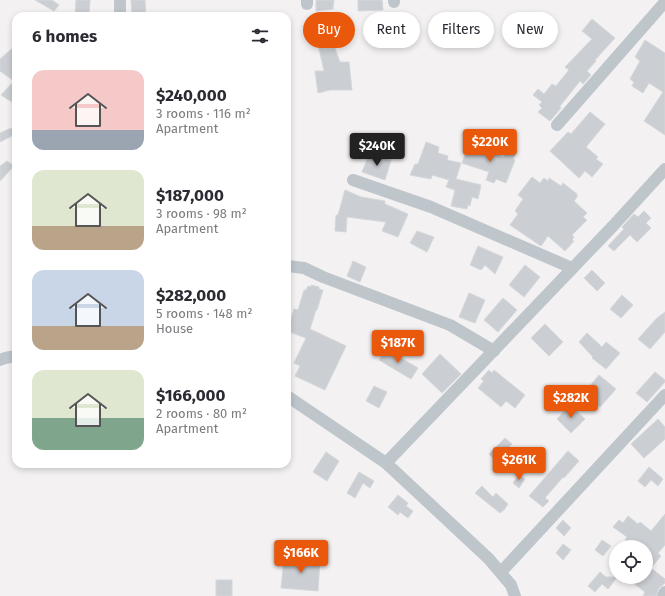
<!DOCTYPE html>
<meta charset="utf-8">
<style>
:root{--surface:#fff;--page:#f7f7f7;--text:#2b2b33;--muted:#7c7c81;--accent:#ea580c}
body{margin:0;font-family:"Fira Sans",sans-serif;background:var(--page);color:var(--text);height:100vh;display:flex;flex-direction:column;font-size:15px;white-space:nowrap}
*{box-sizing:border-box;margin:0}
p{font-size:13px;color:var(--muted)}
.icon{flex:none;width:22px;height:22px;fill:none;stroke:currentColor;stroke-width:2;stroke-linecap:round;stroke-linejoin:round}
.map{position:relative;flex:1;overflow:hidden}
.drawer{position:absolute;left:12px;top:12px;width:279px;height:456px;display:flex;flex-direction:column;background:var(--surface);border-radius:12px;box-shadow:0 2px 6px #0003}
.drawer>*{flex:none}
.hud{position:absolute;left:303px;top:12px;width:302px;height:36px;display:flex;gap:8px}
.fabs{position:absolute;left:609px;top:540px;display:grid;gap:8px}
.fabs a{display:grid;place-items:center;width:44px;height:44px;border-radius:50%;background:var(--surface);box-shadow:0 2px 6px #0003;font-size:20px}
.price{position:absolute;translate:-50% -34px;padding:0 9px;border-radius:4px;background:var(--accent);color:#fff;font-size:13px;line-height:26px;filter:drop-shadow(0 1px 2px #0008)}
.price::after{content:'';position:absolute;left:50%;top:24px;width:12px;height:9px;margin-left:-6px;background:inherit;clip-path:polygon(0 0,100% 0,50% 100%)}
.price.on{background:#222;color:#fff}
ul{padding:0;list-style:none}
li{display:flex;align-items:center;gap:12px;height:100px;padding:0 20px}
li span{display:grid;place-items:center;flex:none;width:112px;height:80px;border-radius:12px;color:#555}
li>.icon{margin-inline-start:auto}
span .icon{width:48px;height:48px;fill:#fffc;stroke-width:1}
li b{font-size:17px}
h2{display:flex;justify-content:space-between;align-items:center;height:48px;padding:0 20px;font-size:17px}
.pill{padding:0 14px;border-radius:18px;background:var(--surface);box-shadow:0 2px 6px #0003;font-size:14px;line-height:36px}
.pill.on{background:var(--accent);color:#fff}
.map>svg:first-child{display:block}
.building{fill:#cbced2;stroke:#d5d8db}
.lines{fill:none;stroke-linecap:round;stroke-linejoin:round}
.minor{stroke:#bec6cc;stroke-width:12}
</style>
<div class="map">
<svg width="665" height="596" viewBox="0 0 665 596">
<rect width="100%" height="100%" fill="#f3f1f1"/>
<!-- building -->
<g class="building">
<path d="M35,0H52L59,5L54,11Z"/>
<path d="M76,0H90L89,15H75Z"/>
<path d="M131,0H145L146,16H132Z"/>
<path d="M316,0H334L333,9L316,11Z"/>
<path d="M358,0H382L383,10L358,11Z"/>
<path d="M592,19L615,38L595,60L596,61L587,71L591,75L583,84L580,81L560,106L561,108L550,121L538,112L542,108L539,105L542,102L533,95L538,89L544,94L552,84L556,86L569,70L565,67L592,39L582,31Z"/>
<path d="M331,37L340,62H349L352,90H330L318,93L315,71H324L317,40Z"/>
<path d="M645,40L665,53V135L644,121L663,92L649,83L643,93L632,86L634,82L630,79L640,61L635,57Z"/>
<path d="M16,45V97L12,102L1,95L14,81L0,71V59Z"/>
<path d="M590,112L605,124L586,147L598,157L596,159L603,164L592,177L585,171L579,178L550,151L568,132L571,134Z"/>
<path d="M11,128L16,134L0,142V133Z"/>
<path d="M426,142L439,147L438,153L448,156L447,160L461,163L456,179L481,185L478,199L472,197L470,206L468,205L467,209L451,206L455,190L446,187L449,180L432,175L431,179L410,175L415,164H418Z"/>
<path d="M473,146L504,157L506,152L515,155L513,159L515,160L506,183L496,179L494,183L486,180L489,172L462,163L468,147L472,148Z"/>
<path d="M369,155L391,160L385,180L362,172Z"/>
<path d="M7,161L14,166L0,181V166Z"/>
<path d="M532,177L540,183L544,178L548,181L549,178L561,186L563,183L577,194V197L574,201L587,213L583,217L587,220L572,235L574,237L572,240L574,241L565,251L548,236L541,246L510,225L518,214L515,211L523,199L518,195Z"/>
<path d="M345,190L361,197L385,201V204L408,214L398,237L382,231L386,222L347,217L346,232L335,231L336,215H338Z"/>
<path d="M644,211L651,218L646,223L651,228L637,242L630,235L614,251L608,246L624,229L622,227L634,214L638,217Z"/>
<path d="M417,231L434,237L427,252L410,243Z"/>
<path d="M478,246L503,257L495,274L485,265L481,270L470,265Z"/>
<path d="M353,261L366,267L360,282L347,276Z"/>
<path d="M525,265L540,277L524,297L509,285Z"/>
<path d="M592,270L605,283L597,291L584,278Z"/>
<path d="M311,285L319,287V289L323,290L317,310H316L310,329L346,346L325,390L295,376L300,366L294,363L306,338L287,331V321L290,322L294,309L298,310L304,290H306L308,286L311,287Z"/>
<path d="M469,293L485,300L475,323L459,317Z"/>
<path d="M622,295L633,305L621,318L610,309Z"/>
<path d="M503,298L517,310L498,332L484,320Z"/>
<path d="M665,312V332L650,349L638,339L657,318Z"/>
<path d="M545,324L563,342L549,356L531,338Z"/>
<path d="M587,333L602,347L606,342L620,353L606,369L592,358L593,357L579,342Z"/>
<path d="M386,349L418,368L411,379L379,360Z"/>
<path d="M440,354L461,374L442,393L422,374Z"/>
<path d="M489,370L492,373L494,370L525,395L515,408L506,401L501,407L478,388L484,381L481,379Z"/>
<path d="M655,372L665,380V382L647,402L636,393Z"/>
<path d="M599,375L616,389L600,407L584,393Z"/>
<path d="M374,386L387,392L379,408L366,401Z"/>
<path d="M570,405L585,419L571,433L557,419Z"/>
<path d="M658,419L665,427V439L644,458L631,444Z"/>
<path d="M505,438L512,444L496,461L489,454Z"/>
<path d="M568,451L579,461L564,478L563,477L545,498L549,501L543,507L529,496Z"/>
<path d="M326,452L339,461L327,481L313,472Z"/>
<path d="M649,467L663,479L658,486L651,480L645,487L638,481Z"/>
<path d="M359,472L374,481L370,488L363,483L355,498L347,493Z"/>
<path d="M519,475L525,479L519,488L513,483Z"/>
<path d="M482,486L493,497L496,493L508,504L504,510L500,513L475,493Z"/>
<path d="M398,495L408,503L406,506L413,511L408,518L400,512L398,515L388,507Z"/>
<path d="M665,514V545L658,553L661,556L651,568L665,579V583L659,588L656,596H643L645,592L625,577H646V547H633L625,540L627,537L613,527L619,520L623,523L628,516L638,524L640,522L651,531Z"/>
<path d="M563,520L571,528L564,536L556,528Z"/>
<path d="M602,540L611,546L603,556L595,550Z"/>
<path d="M563,544L571,550L563,560L556,553Z"/>
<path d="M284,558L320,560L318,591L281,588Z"/>
<path d="M600,572L606,577H617L608,589L602,584L595,592L588,586Z"/>
<rect x="216" y="580" width="16" height="16"/>
</g>
<g class="lines">
<!-- minor -->
<g class="minor">
<path d="M307,0V4"/>
<path d="M394,0V2"/>
<path d="M120,16V0"/>
<path d="M557,125L665,2"/>
<path d="M353,180L431,207L572,268"/>
<path d="M287,266L304,268L323,277L450,325L494,351"/>
<path d="M0,360L5,358L16,356"/>
<path d="M287,396L386,463L489,559L511,585L515,596"/>
<path d="M386,463L613,226L665,169"/>
<path d="M501,572L665,395"/>
<path d="M663,596L665,592"/>
</g>
</g>
</svg>
<div class="fabs">
<a><svg class="icon" aria-label="locate" viewBox="0 0 24 24"><circle cx="12" cy="12" r="6"/><path d="M12 2v4M12 18v4M2 12h4M18 12h4"/></svg></a>
</div>
<b class="price" style="left:490px;top:163px">$220K</b>
<b class="price on" style="left:377px;top:167px">$240K</b>
<b class="price" style="left:398px;top:364px">$187K</b>
<b class="price" style="left:571px;top:419px">$282K</b>
<b class="price" style="left:519px;top:481px">$261K</b>
<b class="price" style="left:301px;top:574px">$166K</b>
<div class="hud">
<a class="pill on">Buy</a>
<a class="pill">Rent</a>
<a class="pill">Filters</a>
<a class="pill">New</a>
</div>
<section class="drawer">
<h2>6 homes<svg class="icon" aria-label="filters" viewBox="0 0 24 24"><path d="M4 7h16M4 17h16"/><circle cx="9" cy="7" r="2"/><circle cx="15" cy="17" r="2"/></svg></h2>
<ul>
<li><span style="background:linear-gradient(#f6c9c9 75%,#9aa5b1 0)"><svg class="icon" aria-label="home" viewBox="0 0 24 24"><path d="M3 11l9-7 9 7M6 9v11h12V9"/></svg></span><div><b>$240,000</b><p>3 rooms · 116 m²</p><p>Apartment</p></div></li>
<li><span style="background:linear-gradient(#dfe7d0 70%,#b9a48a 0)"><svg class="icon" aria-label="home" viewBox="0 0 24 24"><path d="M3 11l9-7 9 7M6 9v11h12V9"/></svg></span><div><b>$187,000</b><p>3 rooms · 98 m²</p><p>Apartment</p></div></li>
<li><span style="background:linear-gradient(#c9d6e8 70%,#b9a48a 0)"><svg class="icon" aria-label="home" viewBox="0 0 24 24"><path d="M3 11l9-7 9 7M6 9v11h12V9"/></svg></span><div><b>$282,000</b><p>5 rooms · 148 m²</p><p>House</p></div></li>
<li><span style="background:linear-gradient(#dfe7d0 60%,#7fa58c 0)"><svg class="icon" aria-label="home" viewBox="0 0 24 24"><path d="M3 11l9-7 9 7M6 9v11h12V9"/></svg></span><div><b>$166,000</b><p>2 rooms · 80 m²</p><p>Apartment</p></div></li>
</ul>
</section>
</div>
